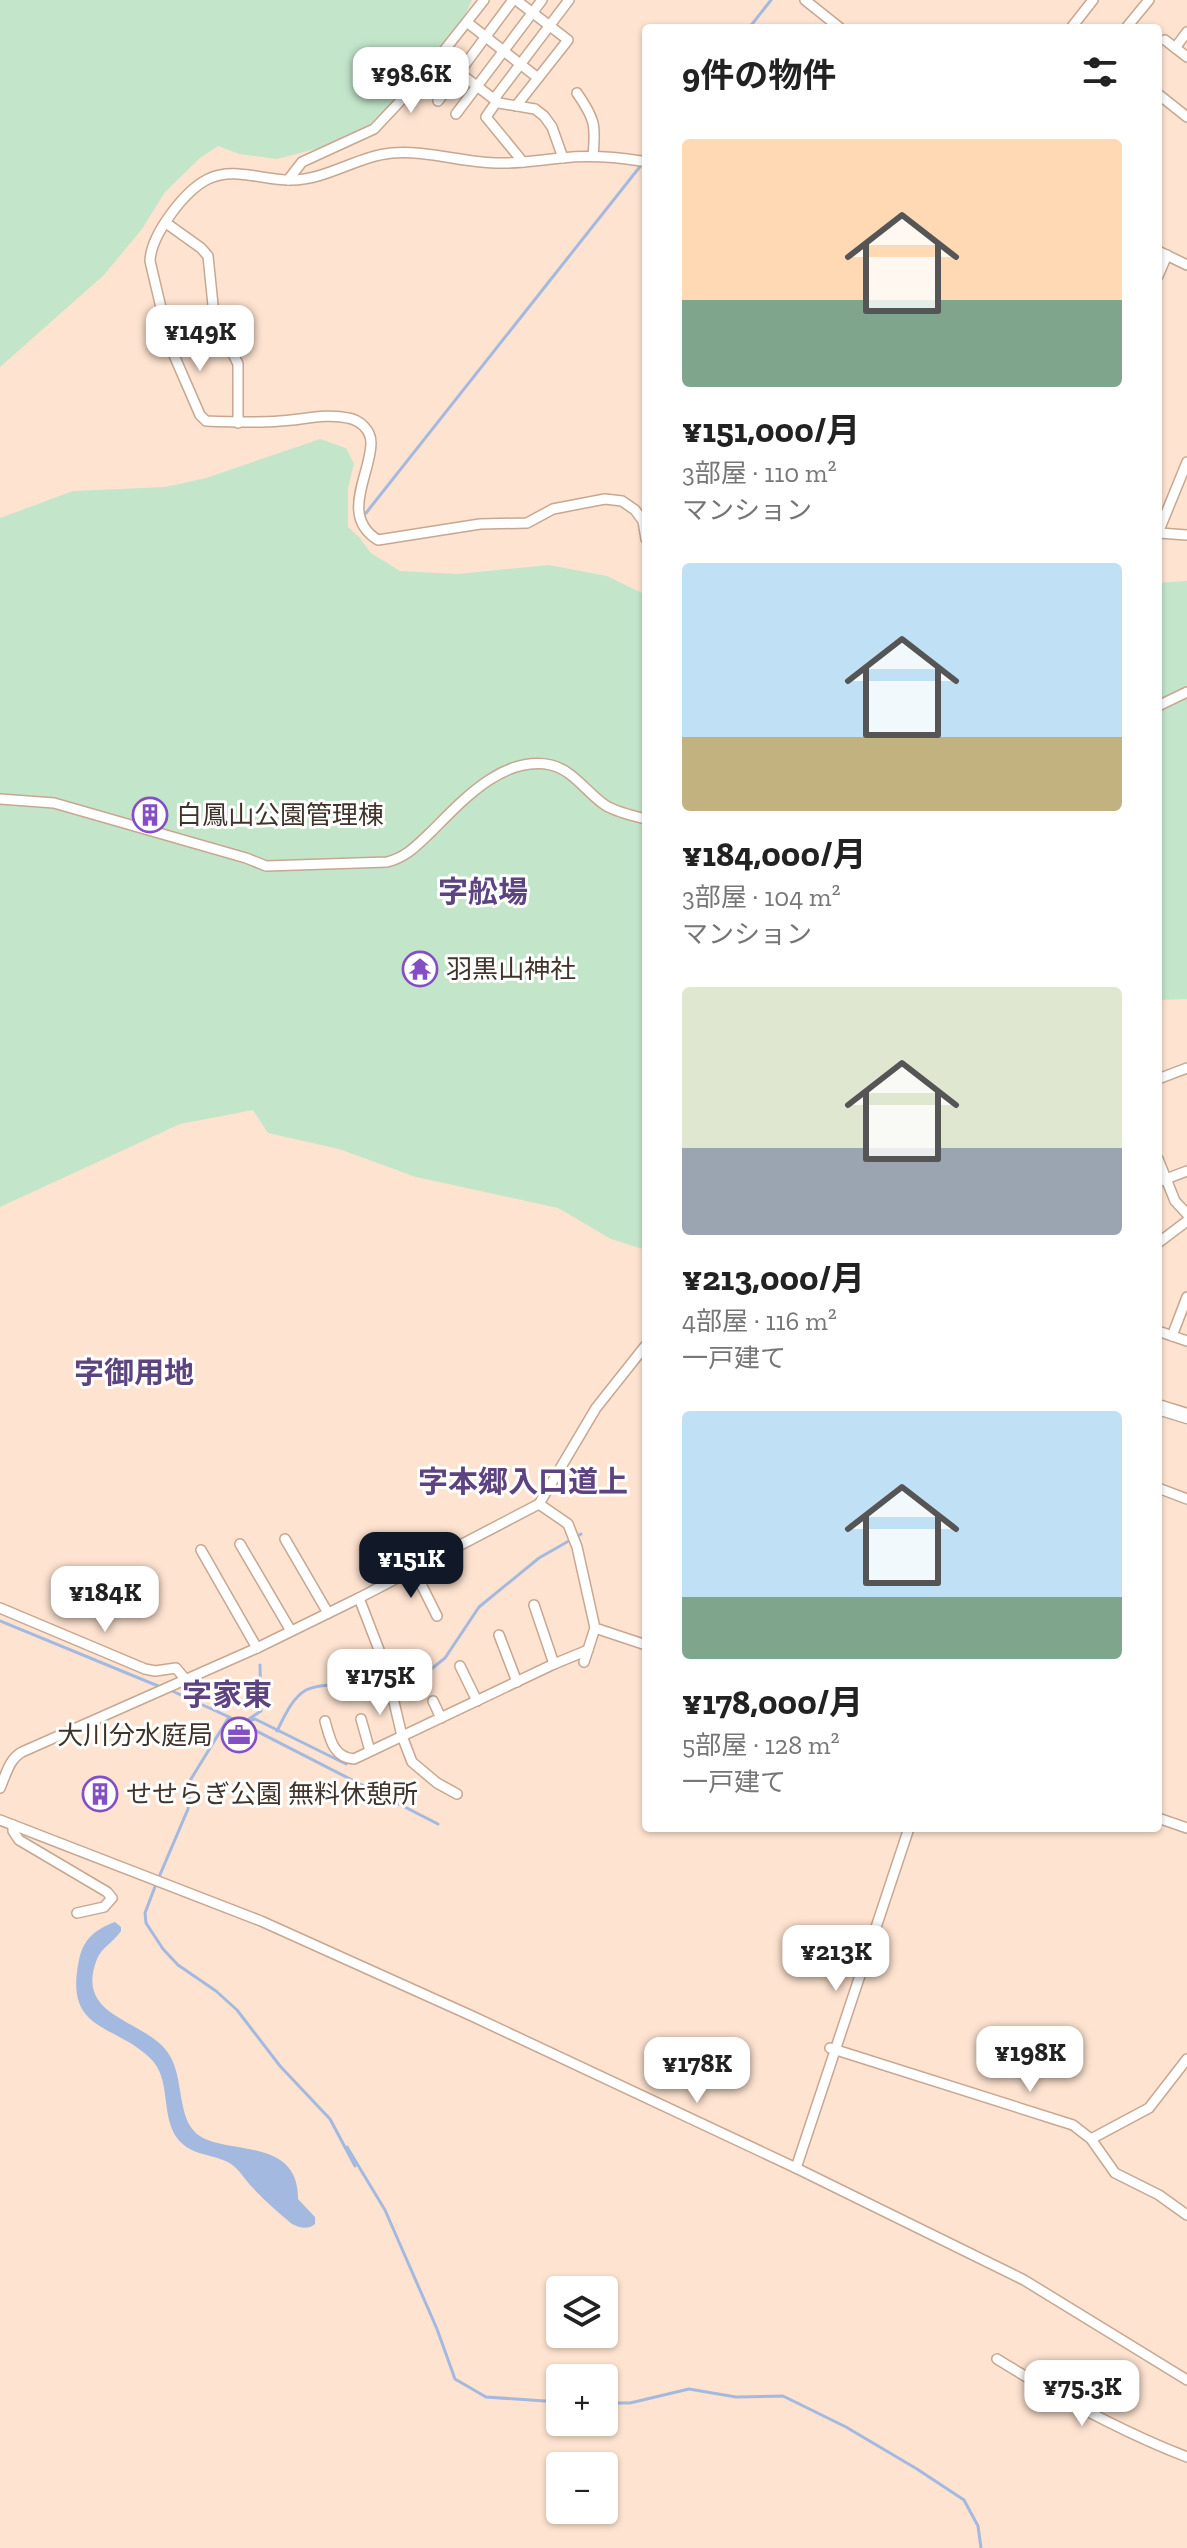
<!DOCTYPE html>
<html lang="ja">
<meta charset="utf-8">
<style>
:root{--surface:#fff;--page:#f2f2f2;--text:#222;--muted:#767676;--accent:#111827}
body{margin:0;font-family:"Zilla Slab","Noto Sans JP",serif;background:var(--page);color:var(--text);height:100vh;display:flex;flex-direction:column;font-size:30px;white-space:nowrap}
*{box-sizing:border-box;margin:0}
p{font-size:26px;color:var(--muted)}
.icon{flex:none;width:44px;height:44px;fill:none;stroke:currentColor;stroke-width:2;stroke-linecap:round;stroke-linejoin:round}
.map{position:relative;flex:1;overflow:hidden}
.side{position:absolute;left:642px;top:24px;width:520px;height:1808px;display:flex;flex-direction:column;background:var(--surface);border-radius:8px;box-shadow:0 2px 6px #0004}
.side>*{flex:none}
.buttons{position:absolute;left:546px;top:2276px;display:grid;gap:16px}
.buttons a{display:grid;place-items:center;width:72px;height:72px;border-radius:8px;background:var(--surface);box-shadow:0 2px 6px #0004;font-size:40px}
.price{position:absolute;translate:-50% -68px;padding:0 18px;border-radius:16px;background:#fff;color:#222;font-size:26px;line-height:52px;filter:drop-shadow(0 2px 4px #0008)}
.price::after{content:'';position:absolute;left:50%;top:48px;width:24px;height:18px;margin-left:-12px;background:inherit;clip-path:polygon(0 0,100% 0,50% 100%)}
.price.selected{background:var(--accent);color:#fff}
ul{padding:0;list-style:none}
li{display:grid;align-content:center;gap:16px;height:424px;padding:0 40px}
li span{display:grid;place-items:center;height:248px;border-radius:8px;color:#555}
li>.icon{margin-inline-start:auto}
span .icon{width:144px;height:144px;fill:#fffc;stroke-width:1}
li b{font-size:34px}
h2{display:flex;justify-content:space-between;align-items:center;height:96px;padding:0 40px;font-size:34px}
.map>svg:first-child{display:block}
.green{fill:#c3e6cb}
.water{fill:#a4b9df}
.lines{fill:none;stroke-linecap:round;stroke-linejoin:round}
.stream{stroke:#a4b9df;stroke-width:3}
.street-casing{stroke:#c7a791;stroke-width:12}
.secondary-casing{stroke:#c7a791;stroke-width:17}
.street{stroke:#fff;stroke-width:9}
.secondary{stroke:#fff;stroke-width:14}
.labels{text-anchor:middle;stroke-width:6;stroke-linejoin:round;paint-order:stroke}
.poi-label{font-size:26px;fill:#40332a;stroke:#fff;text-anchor:start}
.quarter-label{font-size:30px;font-weight:bold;fill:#5d4380;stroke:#fff}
</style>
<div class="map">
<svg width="1187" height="2548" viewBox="0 0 1187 2548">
<rect width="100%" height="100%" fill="#fee3d0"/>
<!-- green -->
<g class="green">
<path d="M0,0H472L456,34L411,86L367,127L323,147L277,159L239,154L218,146L200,158L165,192L142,229L104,275L0,367Z"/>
<path d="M320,439L346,448L354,464L348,488V527L359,537L371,553L400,571L458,574L549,565L607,576L646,595V1250L611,1239L558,1208L416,1177L339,1149L268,1133L253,1110L180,1124L0,1207V518L73,491L165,487L206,478Z"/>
<path d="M1187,581V999L1158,1000V583Z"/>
</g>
<!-- water -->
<path class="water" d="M115,1922L121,1927V1931C114,1942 102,1947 97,1959C73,2020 148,2018 170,2056C183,2078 178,2114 194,2131C218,2158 299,2133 298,2199L315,2217V2224C308,2230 300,2228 292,2224C279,2213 264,2200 252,2187C245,2180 240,2170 231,2164C214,2153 191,2157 177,2138C160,2114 172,2079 150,2058C112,2022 64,2032 79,1960C83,1939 96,1929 115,1922Z"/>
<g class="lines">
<!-- stream -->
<g class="stream">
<path d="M749,28L771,0"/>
<path d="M366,513L646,159"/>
<path d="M0,1621L163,1688"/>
<path d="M395,1689L410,1686L445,1658L479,1607L539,1558L581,1534"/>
<path d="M229,1717L438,1824"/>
<path d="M249,1719L261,1711L260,1665"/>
<path d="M246,1726L249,1721L255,1719L346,1764"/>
<path d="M277,1731C284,1717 292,1698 306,1690C325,1681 366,1687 387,1688"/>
<path d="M159,1877L188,1809L191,1779L229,1717L170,1690"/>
<path d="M156,1884L145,1913L146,1923L163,1949L178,1965L216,1991L237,2010L280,2066L330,2119L355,2166"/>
<path d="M347,2147L385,2210L437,2329L455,2379L486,2397L560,2402"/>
<path d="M604,2403H630L689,2389L736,2397L783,2396L846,2427L917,2469L964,2500L978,2526L981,2548"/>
</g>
<!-- street casing -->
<g class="street-casing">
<g id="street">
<path d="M516,0L568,40L516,106"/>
<path d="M805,0L840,28"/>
<path d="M468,23L538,78"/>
<path d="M1071,28L1093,0"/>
<path d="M1126,28L1149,0"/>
<path d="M1165,40L1187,57"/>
<path d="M1175,48L1187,32"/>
<path d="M440,58L499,103L535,109L544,116L552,127L563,158"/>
<path d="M577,93C595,119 596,125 593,156"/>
<path d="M1158,94L1187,117"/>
<path d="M494,99L569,0"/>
<path d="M438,101L513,0"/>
<path d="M497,101L486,117L523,162"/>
<path d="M456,114L542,0"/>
<path d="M641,161C615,157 589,155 562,158C540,160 517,164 495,163C461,162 425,150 392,153C358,156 326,180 292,180C264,181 234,166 208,179C184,191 151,235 150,261L170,346L200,415L206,421C230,422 255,423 280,421C302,420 326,413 348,418C360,420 371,430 371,443C371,474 339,516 378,540L480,524L527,523L553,509L605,499L622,501L635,510L643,521L646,539"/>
<path d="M288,180L302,162L374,129L424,76L484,0"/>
<path d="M166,223L201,248L208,256L214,315L238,364V423"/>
<path d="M1158,251L1187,265"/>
<path d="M1158,276L1167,255"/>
<path d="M1158,533L1187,462"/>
<path d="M1159,533L1187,535"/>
<path d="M1158,706L1187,692"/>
<path d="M0,799L54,803L246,858L266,866L387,862C407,857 417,845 432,831C463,800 503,755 551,765C573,770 587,793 605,805C616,812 633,816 646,819"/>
<path d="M1158,1079L1187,1068"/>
<path d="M1158,1159L1175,1201L1187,1214"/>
<path d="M1158,1182L1187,1171"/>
<path d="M1158,1243L1187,1221"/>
<path d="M1158,1331L1187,1341"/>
<path d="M1172,1336L1187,1297"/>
<path d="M1158,1488L1187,1499"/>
<path d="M539,1504L568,1524L577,1547L595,1628L646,1645"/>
<path d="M285,1539L328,1613"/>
<path d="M240,1544L291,1631"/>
<path d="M201,1550L257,1648"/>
<path d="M414,1570L437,1616"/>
<path d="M359,1598L386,1668L402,1736L412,1762L437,1783L457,1794"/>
<path d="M534,1605L554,1664"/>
<path d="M0,1608L145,1669L155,1671L176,1668L186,1680"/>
<path d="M499,1635L517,1682"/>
<path d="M584,1662L595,1628"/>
<path d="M460,1666L477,1701"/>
<path d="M433,1701L441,1718"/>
<path d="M361,1719L370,1751"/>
<path d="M325,1721C330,1739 333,1757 354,1759L554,1664L588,1650"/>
<path d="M0,1788C6,1775 9,1759 22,1752L257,1648L359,1598L539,1504L596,1408L646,1345"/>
<path d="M1158,1818L1187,1828"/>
<path d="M0,1820L261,1921L472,2016L796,2168L1024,2280L1187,2380"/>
<path d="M13,1825V1831L19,1840L107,1892L112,1898L104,1907L77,1913"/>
<path d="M830,2048L1073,2125L1091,2139L1115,2173L1159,2195L1187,2215"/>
<path d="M1091,2139L1149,2108L1187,2059"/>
<path d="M796,2168L909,1828"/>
<path d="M997,2359C1058,2397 1120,2431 1187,2457"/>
</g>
</g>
<!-- secondary casing -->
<g class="secondary-casing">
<path id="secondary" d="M1158,1407L1187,1416"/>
</g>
<!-- street -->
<use href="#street" class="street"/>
<!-- secondary -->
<use href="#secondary" class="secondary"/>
</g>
<!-- icons -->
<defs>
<g id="building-ring" transform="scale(1.8)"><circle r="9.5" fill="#fff" stroke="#844ec5" stroke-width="1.5"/><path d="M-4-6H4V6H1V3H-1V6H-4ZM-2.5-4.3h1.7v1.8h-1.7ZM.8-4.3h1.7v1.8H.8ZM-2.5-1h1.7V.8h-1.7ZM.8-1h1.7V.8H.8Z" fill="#844ec5"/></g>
<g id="temple-ring" transform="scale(1.8)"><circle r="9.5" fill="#fff" stroke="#844ec5" stroke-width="1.5"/><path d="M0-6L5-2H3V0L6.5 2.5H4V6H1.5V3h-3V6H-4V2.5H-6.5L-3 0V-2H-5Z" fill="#844ec5"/></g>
<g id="office-ring" transform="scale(1.8)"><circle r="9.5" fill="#fff" stroke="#844ec5" stroke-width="1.5"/><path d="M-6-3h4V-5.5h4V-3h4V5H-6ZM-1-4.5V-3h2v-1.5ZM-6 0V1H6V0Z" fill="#844ec5"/></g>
</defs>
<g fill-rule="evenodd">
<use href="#building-ring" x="150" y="815"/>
<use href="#temple-ring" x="420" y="969"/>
<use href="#office-ring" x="239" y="1735"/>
<use href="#building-ring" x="100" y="1794"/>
</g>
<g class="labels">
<!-- poi labels -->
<g class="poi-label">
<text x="176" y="824">白鳳山公園管理棟</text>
<text x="446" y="978">羽黒山神社</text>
<text x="213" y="1744" text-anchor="end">大川分水庭局</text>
<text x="126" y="1803">せせらぎ公園 無料休憩所</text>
</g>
<!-- quarter labels -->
<g class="quarter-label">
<text x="483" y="902">字舩場</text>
<text x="134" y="1383">字御用地</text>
<text x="523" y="1492">字本郷入口道上</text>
<text x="227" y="1705">字家東</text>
</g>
</g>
</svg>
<div class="buttons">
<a><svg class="icon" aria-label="layers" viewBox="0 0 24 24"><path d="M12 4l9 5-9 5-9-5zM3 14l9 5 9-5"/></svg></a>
<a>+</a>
<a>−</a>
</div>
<b class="price" style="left:411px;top:115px">¥98.6K</b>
<b class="price" style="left:200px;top:373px">¥149K</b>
<b class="price selected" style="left:411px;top:1600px">¥151K</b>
<b class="price" style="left:105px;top:1634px">¥184K</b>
<b class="price" style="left:380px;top:1717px">¥175K</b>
<b class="price" style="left:836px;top:1993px">¥213K</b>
<b class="price" style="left:1030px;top:2094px">¥198K</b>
<b class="price" style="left:697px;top:2105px">¥178K</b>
<b class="price" style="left:1082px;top:2428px">¥75.3K</b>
<section class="side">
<h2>9件の物件<svg class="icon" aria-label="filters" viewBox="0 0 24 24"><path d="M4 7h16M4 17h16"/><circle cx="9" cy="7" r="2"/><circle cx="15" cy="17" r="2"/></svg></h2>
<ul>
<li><span style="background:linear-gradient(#ffd9b3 65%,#7fa58c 0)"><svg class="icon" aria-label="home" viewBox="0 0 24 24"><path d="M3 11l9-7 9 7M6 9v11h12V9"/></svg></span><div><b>¥151,000/月</b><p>3部屋 · 110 m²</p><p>マンション</p></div></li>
<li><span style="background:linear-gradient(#bfe0f5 70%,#c2b280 0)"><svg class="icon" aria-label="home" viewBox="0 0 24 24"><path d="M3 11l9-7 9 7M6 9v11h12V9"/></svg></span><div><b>¥184,000/月</b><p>3部屋 · 104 m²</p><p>マンション</p></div></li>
<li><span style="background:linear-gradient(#dfe7d0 65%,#9aa5b1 0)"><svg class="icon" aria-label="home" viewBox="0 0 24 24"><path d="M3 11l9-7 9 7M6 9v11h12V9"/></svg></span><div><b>¥213,000/月</b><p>4部屋 · 116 m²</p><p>一戸建て</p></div></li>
<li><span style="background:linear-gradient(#bfe0f5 75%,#7fa58c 0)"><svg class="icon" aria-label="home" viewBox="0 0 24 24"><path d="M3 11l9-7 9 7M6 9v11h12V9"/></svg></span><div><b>¥178,000/月</b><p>5部屋 · 128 m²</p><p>一戸建て</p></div></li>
</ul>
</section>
</div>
